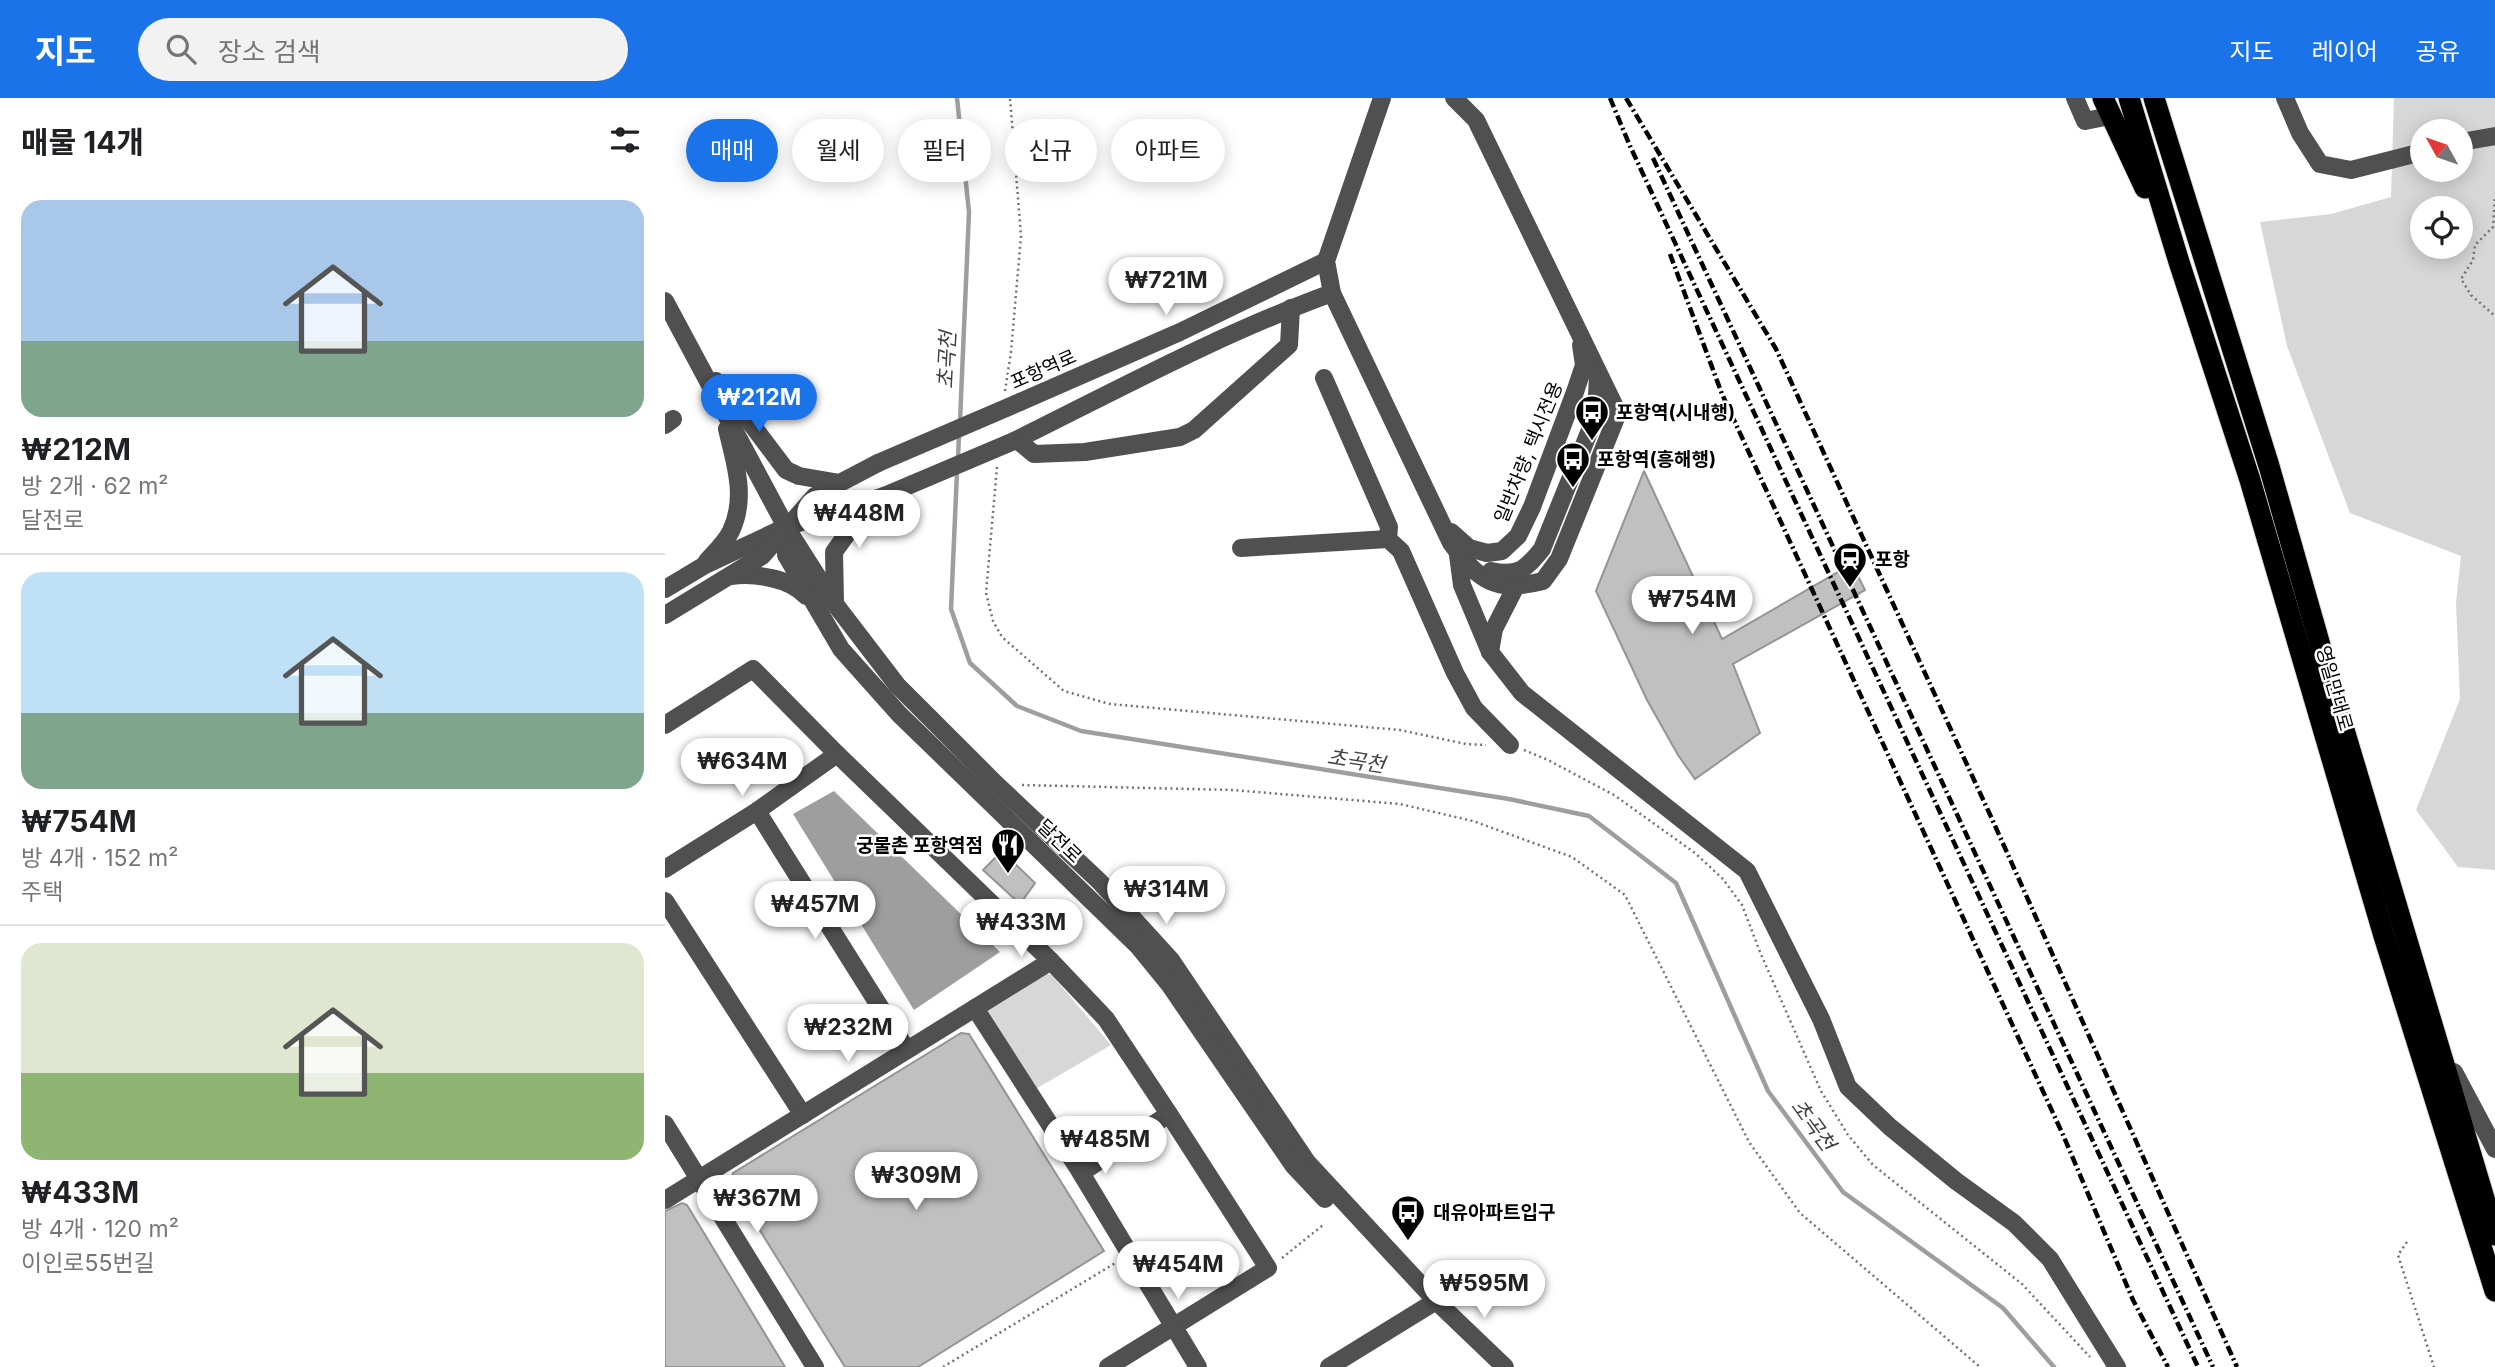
<!DOCTYPE html>
<html lang="ko">
<meta charset="utf-8">
<style>
:root{--surface:#fff;--page:#f2f2f2;--text:#202124;--muted:#757577;--line:#e0e0e0;--accent:#1a73e8}
body{margin:0;font-family:Inter,"Noto Sans KR",sans-serif;background:var(--page);color:var(--text);height:100vh;display:flex;flex-direction:column;font-size:26px;white-space:nowrap}
*{box-sizing:border-box;margin:0}
p{font-size:23px;color:var(--muted)}
.icon{flex:none;width:38px;height:38px;fill:none;stroke:currentColor;stroke-width:2;stroke-linecap:round;stroke-linejoin:round}
.map{position:relative;flex:1;overflow:hidden}
.details{display:flex;flex-direction:column;background:var(--surface);width:665px}
.details>*{flex:none}
.guide{position:absolute;left:21px;top:21px;width:665px;height:63px;display:flex;gap:14px}
.needle{width:46px;rotate:310deg}
.controls{position:absolute;left:1745px;top:21px;display:grid;gap:14px}
.controls a{display:grid;place-items:center;width:63px;height:63px;border-radius:50%;background:var(--surface);box-shadow:0 4px 18px #0003;font-size:35px}
.price{position:absolute;translate:-50% -60px;padding:0 16px;border-radius:24px;background:#fff;color:#222;font-size:23px;line-height:46px;filter:drop-shadow(0 2px 4px #0008)}
.price::after{content:'';position:absolute;left:50%;top:42px;width:21px;height:16px;margin-left:-10px;background:inherit;clip-path:polygon(0 0,100% 0,50% 100%)}
.price.current{background:var(--accent);color:#fff}
ul{padding:0;list-style:none}
li{display:grid;align-content:center;gap:14px;height:371px;padding:0 21px}
li+li{border-top:2px solid var(--line)}
li span{display:grid;place-items:center;height:217px;border-radius:21px;color:#555}
li>.icon{margin-inline-start:auto}
span .icon{width:126px;height:126px;fill:#fffc;stroke-width:1}
li b{font-size:30px}
h2{display:flex;justify-content:space-between;align-items:center;height:84px;padding:0 21px;font-size:30px}
.tag{padding:0 24px;border-radius:32px;background:var(--surface);box-shadow:0 4px 18px #0003;font-size:24px;line-height:63px}
.tag.current{background:var(--accent);color:#fff}
header{display:flex;align-items:center;gap:42px;box-sizing:border-box;height:98px;padding:0 35px;background:var(--accent);color:#fff}
header strong{font-size:33px}
nav{display:flex;gap:38px;margin-inline-start:auto;font-size:24px}
.search{width:490px;height:63px;background:var(--page);display:flex;align-items:center;gap:18px;box-sizing:border-box;padding:0 24px;border-radius:38px;color:var(--muted);font-size:26px}
main{display:flex;flex:1;min-height:0}
.map>svg:first-child{display:block}
.green{fill:#d7d7d7;fill-rule:evenodd}
.water{fill:#9e9e9e}
.lines{fill:none;stroke-linecap:round;stroke-linejoin:round}
.stream{stroke:#9e9e9e;stroke-width:4.5}
.building{fill:#c0c0c0;stroke:#949494;stroke-width:2}
.highway-casing{stroke:#dbdbdb;stroke-width:23}
.path{stroke:#727272;stroke-width:2.5;stroke-dasharray:2 3.5;stroke-linecap:butt}
.minor{stroke:#505050;stroke-width:18}
.highway{stroke:#000;stroke-width:21}
.rail{stroke:#000;stroke-width:4.5;stroke-dasharray:10 3.5 2 3.5;stroke-linecap:butt}
.minor-bridge{stroke:#505050;stroke-width:18}
.labels{text-anchor:middle;stroke-width:5;stroke-linejoin:round;paint-order:stroke}
.street-label{font-size:19px;fill:#000;stroke:#fff}
.poi-label{font-size:19px;font-weight:bold;fill:#000;stroke:#fff;text-anchor:start}
.water-label{font-size:21px;font-style:italic;fill:#3f3f3f;stroke:#fff}
</style>
<header>
<strong>지도</strong>
<div class="search"><svg class="icon" aria-label="search" viewBox="0 0 24 24"><circle cx="10" cy="10" r="6"/><path d="M15 15l6 6"/></svg>장소 검색</div>
<nav><a>지도</a><a>레이어</a><a>공유</a></nav>
</header>
<main>
<section class="details">
<h2>매물 14개<svg class="icon" aria-label="filters" viewBox="0 0 24 24"><path d="M4 7h16M4 17h16"/><circle cx="9" cy="7" r="2"/><circle cx="15" cy="17" r="2"/></svg></h2>
<ul>
<li><span style="background:linear-gradient(#a9c7e8 65%,#7fa58c 0)"><svg class="icon" aria-label="home" viewBox="0 0 24 24"><path d="M3 11l9-7 9 7M6 9v11h12V9"/></svg></span><div><b>₩212M</b><p>방 2개 · 62 m²</p><p>달전로</p></div></li>
<li><span style="background:linear-gradient(#bfe0f5 65%,#7fa58c 0)"><svg class="icon" aria-label="home" viewBox="0 0 24 24"><path d="M3 11l9-7 9 7M6 9v11h12V9"/></svg></span><div><b>₩754M</b><p>방 4개 · 152 m²</p><p>주택</p></div></li>
<li><span style="background:linear-gradient(#dfe7d0 60%,#8fb573 0)"><svg class="icon" aria-label="home" viewBox="0 0 24 24"><path d="M3 11l9-7 9 7M6 9v11h12V9"/></svg></span><div><b>₩433M</b><p>방 4개 · 120 m²</p><p>이인로55번길</p></div></li>
</ul>
</section>
<div class="map">
<svg width="1830" height="1269" viewBox="0 0 1830 1269">
<rect width="100%" height="100%" fill="#fff"/>
<!-- green -->
<g class="green">
<path d="M1729,0H1830V772L1793,769L1751,712L1795,601L1791,504L1796,458L1685,415L1622,248L1595,124L1666,116L1726,99ZM1757,33H1796V72H1757ZM1757,110H1796V149H1757Z"/>
<path d="M376,874L387,877L446,947L369,992L322,917L324,906Z"/>
</g>
<!-- water -->
<path class="water" d="M169,693L335,854L249,912L128,716Z"/>
<g class="lines">
<!-- stream -->
<g class="stream">
<path d="M292,0L304,114L295,323"/>
<path d="M293,361L294,335"/>
<path d="M292,374L286,511L305,565L352,608L416,633L844,701L924,718L1011,785L1103,993L1178,1094L1338,1210L1389,1269"/>
</g>
</g>
<!-- building -->
<g class="building">
<path d="M979,373L1057,541L1187,466L1200,492L1068,566L1095,635L1030,681L1013,657L982,602L931,493Z"/>
<path d="M337,753L370,785L355,806L318,772Z"/>
<path d="M296,935L304,936L439,1153L253,1269H180L66,1086L68,1075Z"/>
<path d="M17,1105L22,1107L120,1269H0V1113Z"/>
</g>
<g class="lines">
<!-- highway casing -->
<g class="highway-casing">
<g id="highway">
<path d="M1438,0L1480,90"/>
<path d="M1464,0L1514,164L1585,382L1719,838L1830,1193"/>
<path d="M1489,0L1604,368L1680,635L1830,1137"/>
</g>
</g>
<!-- path -->
<g class="path">
<path d="M1830,101L1828,129L1810,147L1808,162L1796,181L1806,197L1830,218"/>
<path d="M340,293L346,254L356,138L345,0"/>
<path d="M332,369L321,495L328,523L337,539L399,593L445,606L735,632L801,646L821,647"/>
<path d="M859,652L883,662L949,697L1030,755L1058,781L1077,807L1095,854L1156,993L1183,1037L1208,1067L1357,1186L1425,1259"/>
<path d="M357,687L568,692L735,706L808,723L907,759L960,797L1084,1044L1135,1115L1315,1269"/>
<path d="M1742,1144L1733,1157L1769,1269"/>
<path d="M617,1160L658,1127"/>
<path d="M278,1269L452,1164"/>
</g>
<!-- minor -->
<g class="minor">
<path d="M717,0L661,163L667,195L786,445C814,483 830,495 878,483L894,461L953,315L811,22L789,0"/>
<path d="M1410,0L1420,23L1440,19"/>
<path d="M1620,0L1635,35L1655,66L1686,72L1757,54"/>
<path d="M1796,44L1830,38"/>
<path d="M0,203L121,429L170,506L232,587L331,686L434,783L506,862L642,1064L771,1203L840,1269"/>
<path d="M659,280L724,429L723,441"/>
<path d="M51,283L66,299L121,372L134,378L175,385"/>
<path d="M355,304L515,234L661,163"/>
<path d="M0,327L8,321"/>
<path d="M352,342L369,356L420,354L515,339L529,332L624,247L626,210"/>
<path d="M349,343C454,291 557,235 667,195"/>
<path d="M121,429V457L176,551L234,616L473,848L504,886L628,1067L660,1101"/>
<path d="M786,434L804,450L822,455L837,453L853,438L867,409L910,294L919,267L916,247"/>
<path d="M576,450L723,441L736,453L790,575L809,610L845,647"/>
<path d="M793,457L797,487L825,554L857,595L1082,773L1156,921L1183,989L1225,1029L1291,1083L1349,1125L1385,1161L1452,1269"/>
<path d="M42,463C50,454 61,444 66,433C82,399 70,365 62,331"/>
<path d="M826,473C853,479 861,471 877,451L931,317L933,278"/>
<path d="M66,478C90,475 125,480 141,498"/>
<path d="M0,491L40,467L121,429L219,398"/>
<path d="M170,504L169,454L187,429L214,403"/>
<path d="M0,517L97,458L150,398L213,365"/>
<path d="M825,554L829,531L851,488"/>
<path d="M0,627L88,571L172,656L386,863L441,921L504,1016L603,1170L443,1269"/>
<path d="M92,713L242,952"/>
<path d="M0,771L92,713L172,656"/>
<path d="M0,803L138,1017"/>
<path d="M310,910L416,1075L533,1269"/>
<path d="M1789,974L1830,1051"/>
<path d="M0,1026L150,1269"/>
<path d="M416,1075L504,1016"/>
<path d="M0,1102L386,863"/>
<path d="M664,1269L771,1203"/>
</g>
<!-- highway -->
<use href="#highway" class="highway"/>
<!-- rail -->
<g class="rail">
<path d="M945,0L965,48L1533,1269"/>
<path d="M961,0L1111,251L1327,721L1572,1269"/>
<path d="M988,60L1548,1269"/>
<path d="M1005,156L1057,296L1399,1039L1468,1202L1503,1269"/>
</g>
<!-- minor-bridge -->
<g class="minor-bridge">
<path d="M213,365L355,304"/>
<path d="M219,398L349,343"/>
</g>
</g>
<!-- icons -->
<defs>
<g id="bus-pin" transform="scale(1.75)"><path d="M0 17L-7.5 6A9.5 9.5 0 1 1 7.5 6Z" fill="#000" stroke="#fff"/><path d="M-5-6H5V4H4V6H2V4H-2V6H-4V4H-5ZM-3.5-4V0h7V-4ZM-3.5 1.2v1.5H-2V1.2ZM2 1.2v1.5H3.5V1.2Z" fill="#fff"/></g>
<g id="station-pin" transform="scale(1.75)"><path d="M0 17L-7.5 6A9.5 9.5 0 1 1 7.5 6Z" fill="#000" stroke="#fff"/><path d="M-3-6H3Q5-6 5-4V2Q5 4 3 4L4.5 6H3L1.5 4h-3L-3 6H-4.5L-3 4Q-5 4-5 2V-4Q-5-6-3-6ZM-3.5-4v3h7v-3ZM-3.5 1v1.5H-2V1ZM2 1v1.5H3.5V1Z" fill="#fff"/></g>
<g id="restaurant-pin" transform="scale(1.75)"><path d="M0 17L-7.5 6A9.5 9.5 0 1 1 7.5 6Z" fill="#000" stroke="#fff"/><path d="M-5-6h1v4h1v-4h1v4h1v-4h1v5L-1.5 .5V6h-2V.5L-5-1ZM5-6V6H3V1.5H1.5Q1.5-4 5-6Z" fill="#fff"/></g>
</defs>
<g fill-rule="evenodd">
<use href="#bus-pin" x="927" y="314"/>
<use href="#bus-pin" x="908" y="361"/>
<use href="#station-pin" x="1185" y="461"/>
<use href="#restaurant-pin" x="343" y="747"/>
<use href="#bus-pin" x="743" y="1114"/>
</g>
<g class="labels">
<!-- street labels -->
<g class="street-label">
<text transform="translate(378 271) rotate(-24)" y="7">포항역로</text>
<text transform="translate(863 354) rotate(-68)" y="7">일반차량, 택시전용</text>
<text transform="translate(1670 590) rotate(74)" y="7">영일만대로</text>
<text transform="translate(395 743) rotate(44)" y="7">달전로</text>
</g>
<!-- poi labels -->
<g class="poi-label">
<text x="951" y="321">포항역(시내행)</text>
<text x="932" y="368">포항역(흥해행)</text>
<text x="1210" y="468">포항</text>
<text x="318" y="754" text-anchor="end">궁물촌 포항역점</text>
<text x="768" y="1121">대유아파트입구</text>
</g>
<!-- water labels -->
<g class="water-label">
<text transform="translate(282 262) rotate(-87)" y="7">초곡천</text>
<text transform="translate(691 663) rotate(9)" y="7">초곡천</text>
<text transform="translate(1148 1027) rotate(54)" y="7">초곡천</text>
</g>
</g>
</svg>
<div class="controls">
<a><svg class="needle" viewBox="-14 -14 28 28"><path d="M0-13l5 13h-10z" fill="#e53935"/><path d="M0 13l5-13h-10z" fill="#757577"/></svg></a>
<a><svg class="icon" aria-label="locate" viewBox="0 0 24 24"><circle cx="12" cy="12" r="6"/><path d="M12 2v4M12 18v4M2 12h4M18 12h4"/></svg></a>
</div>
<b class="price" style="left:501px;top:219px">₩721M</b>
<b class="price current" style="left:94px;top:336px">₩212M</b>
<b class="price" style="left:194px;top:452px">₩448M</b>
<b class="price" style="left:1027px;top:538px">₩754M</b>
<b class="price" style="left:77px;top:700px">₩634M</b>
<b class="price" style="left:501px;top:828px">₩314M</b>
<b class="price" style="left:150px;top:843px">₩457M</b>
<b class="price" style="left:356px;top:861px">₩433M</b>
<b class="price" style="left:183px;top:966px">₩232M</b>
<b class="price" style="left:440px;top:1078px">₩485M</b>
<b class="price" style="left:251px;top:1114px">₩309M</b>
<b class="price" style="left:92px;top:1137px">₩367M</b>
<b class="price" style="left:513px;top:1203px">₩454M</b>
<b class="price" style="left:819px;top:1222px">₩595M</b>
<div class="guide">
<a class="tag current">매매</a>
<a class="tag">월세</a>
<a class="tag">필터</a>
<a class="tag">신규</a>
<a class="tag">아파트</a>
</div>
</div>
</main>
